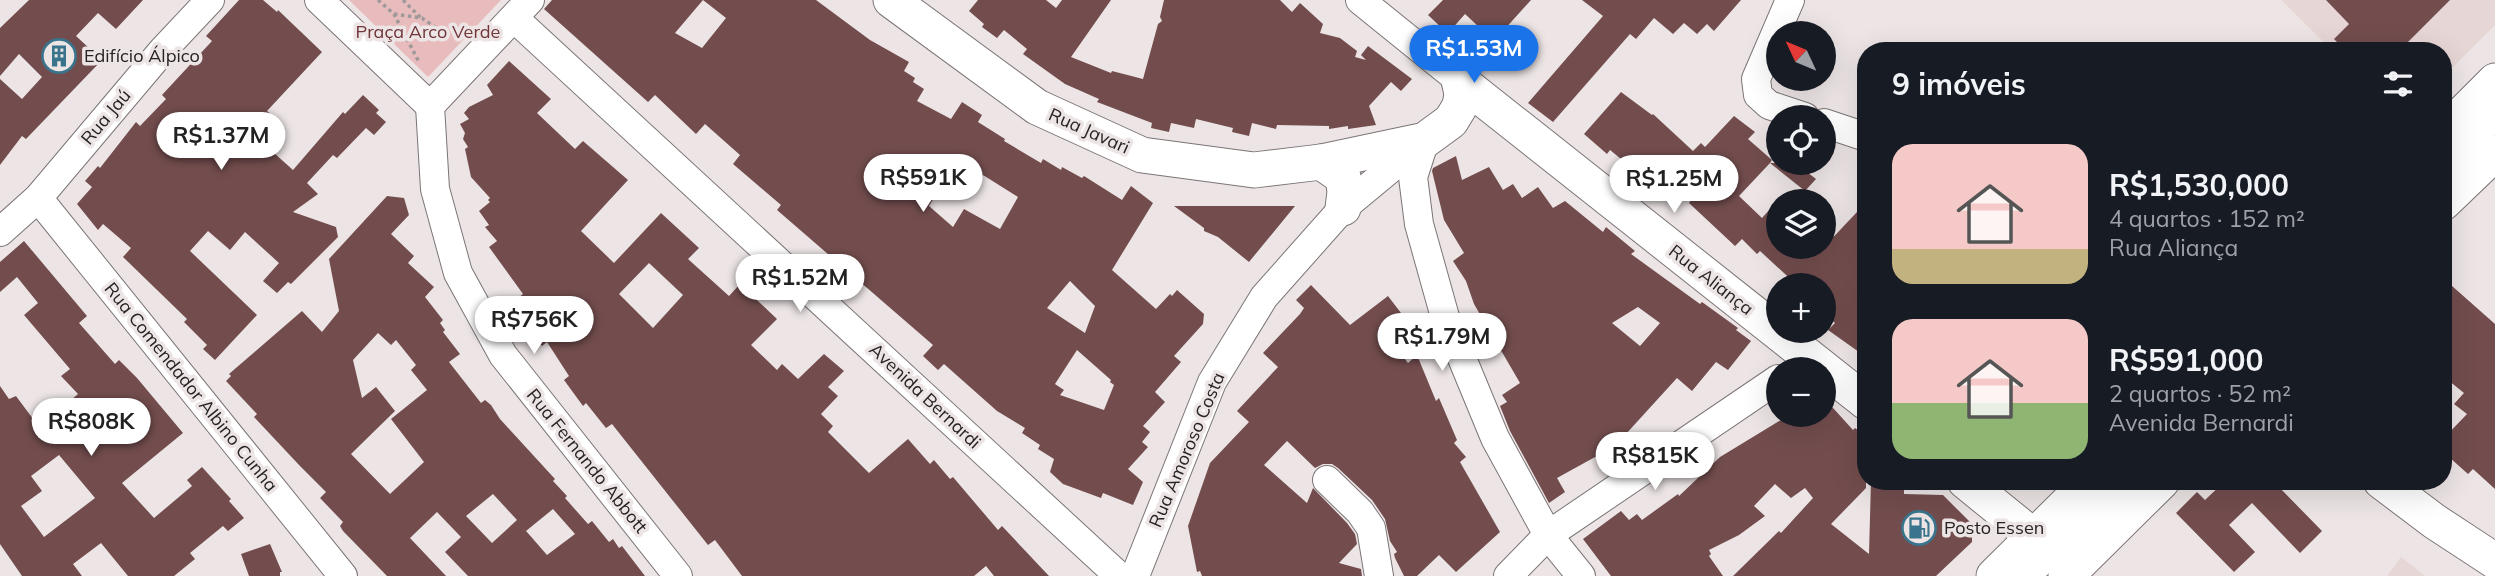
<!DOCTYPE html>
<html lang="pt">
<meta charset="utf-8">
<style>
:root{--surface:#171b24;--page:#20242c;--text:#f1f3f6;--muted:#9ea1a6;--accent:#1a73e8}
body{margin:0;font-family:Mulish,sans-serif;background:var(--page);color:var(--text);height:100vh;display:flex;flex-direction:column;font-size:26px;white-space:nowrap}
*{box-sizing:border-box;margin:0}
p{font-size:23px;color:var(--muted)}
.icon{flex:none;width:38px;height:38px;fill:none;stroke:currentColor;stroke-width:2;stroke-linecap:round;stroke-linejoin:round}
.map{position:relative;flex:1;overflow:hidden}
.panel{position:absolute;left:1857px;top:42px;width:595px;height:448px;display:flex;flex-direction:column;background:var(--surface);border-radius:28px;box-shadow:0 7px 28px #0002}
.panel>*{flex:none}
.needle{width:46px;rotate:314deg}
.fabs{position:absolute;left:1766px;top:21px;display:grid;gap:14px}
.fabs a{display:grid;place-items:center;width:70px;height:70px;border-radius:50%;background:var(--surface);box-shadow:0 7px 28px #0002;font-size:35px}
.price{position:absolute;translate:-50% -60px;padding:0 16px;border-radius:24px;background:#fff;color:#222;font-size:23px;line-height:46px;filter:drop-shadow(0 2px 4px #0008)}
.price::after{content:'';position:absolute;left:50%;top:42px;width:21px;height:16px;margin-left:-10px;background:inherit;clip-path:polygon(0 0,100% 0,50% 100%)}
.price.active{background:var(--accent);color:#fff}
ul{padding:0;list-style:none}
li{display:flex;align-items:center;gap:21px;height:175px;padding:0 35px}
li span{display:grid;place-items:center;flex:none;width:196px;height:140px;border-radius:21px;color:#555}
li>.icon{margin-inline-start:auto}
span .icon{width:84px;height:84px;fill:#fffc;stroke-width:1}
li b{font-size:30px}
h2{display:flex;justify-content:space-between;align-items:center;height:84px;padding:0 35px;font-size:30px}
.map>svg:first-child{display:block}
.built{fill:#e7d6d6}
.green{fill:#e8bbbc}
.building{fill:#734d4e;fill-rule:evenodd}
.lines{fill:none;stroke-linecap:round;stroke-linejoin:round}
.minor-casing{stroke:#7c7575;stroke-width:30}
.major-casing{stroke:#7c7575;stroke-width:37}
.path{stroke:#9f9999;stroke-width:3.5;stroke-dasharray:3.5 3.5;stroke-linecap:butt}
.minor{stroke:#fff;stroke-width:28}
.major{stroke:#fff;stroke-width:35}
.labels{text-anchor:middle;stroke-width:7;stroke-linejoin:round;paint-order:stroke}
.park-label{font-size:18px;fill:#70363a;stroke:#ede5e5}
.poi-label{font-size:18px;fill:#262323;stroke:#ede5e5;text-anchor:start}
.street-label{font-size:18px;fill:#262323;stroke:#ede5e5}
</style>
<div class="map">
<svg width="2495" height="576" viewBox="0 0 2495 576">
<rect width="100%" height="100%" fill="#ede5e5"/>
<!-- built -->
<g class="built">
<path d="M2281,0H2495V25L2443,77V51H2333Z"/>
<path d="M2401,557L2425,576H2387Z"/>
</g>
<!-- green -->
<path class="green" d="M349,0H501L428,77Z"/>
<!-- building -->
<g class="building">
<path d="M29,0H143L116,29L98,13L76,36L102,60L26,139L22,136L0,165V79L22,99L42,77L19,54L0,76V28Z"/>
<path d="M239,0H263L277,12L278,10L322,52L267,111L272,115L254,135L293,170L343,112L345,114L363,95L379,110L376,113L386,122L374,135L366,128L337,158L333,155L307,183L318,194L293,212L336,227L338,237L291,284L288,282L277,293L263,281L279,263L245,232L230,250L208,231L190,251L257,315L215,360L203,349L207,345L184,322L187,319L123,257L131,248L103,224L98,230L77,204L92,187L85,181L98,166L100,168L136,122L140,126L166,99L162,95L212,41L206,36Z"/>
<path d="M552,0H816L870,40L909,62L904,71L915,78L913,82L924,89L917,101L951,119L962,102L982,115L978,122L1005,139L1004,141L1041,163L1043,159L1061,170L1062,167L1082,178L1084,176L1122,200L1131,186L1153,203L1112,270L1156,309L1170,294L1172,296L1177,290L1204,314L1203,324L1174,356L1181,362L1155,392L1165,402L1143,426L1150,432L1142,442L1148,447L1128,469L1143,482L1133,505L1103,493L1101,498L1063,484L1050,472L1054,459L1038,449L1040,445L1022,433L1025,428L997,411L944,364L938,370L923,356L933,345L777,210L781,205L733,164L740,155L705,124L696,134L655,95L648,102L544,9ZM703,0L726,18L702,48L675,33ZM949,172L975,189L983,175L1018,197L1000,229L964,209L953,227L929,206ZM1070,281L1095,306L1085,333L1047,308ZM1077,350L1111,380L1110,382L1114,385L1104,410L1060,395L1064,390L1055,384Z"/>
<path d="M978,0H1046L1056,8L1062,0H1111L1071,57L1111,73L1112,71L1143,79L1158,24L1162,21L1160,17L1164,0H1280L1292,12L1300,3L1323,24L1320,33L1340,38L1357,51L1355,57L1366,60L1361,55L1368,46L1412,79L1401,91L1391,82L1369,106L1376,125L1348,129V126L1329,129V126L1277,125L1276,129L1252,123L1249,136L1232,132L1233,128L1196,119L1194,128L1171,123L1169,132L1151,128L1152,123L1097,102L1099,99L1065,84L1023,54L1027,49L1004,30L997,38L982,27L984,24L969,11Z"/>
<path d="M1443,0H1531L1494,41L1465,14L1450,31L1446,27L1444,30L1428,15Z"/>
<path d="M1582,0H1741L1714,31L1707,24L1697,34L1684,23L1673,34L1654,18L1636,39L1630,34L1553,122L1528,103L1603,16Z"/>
<path d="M2326,0H2450L2399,51H2346L2334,39L2349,24Z"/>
<path d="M509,61L551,99L537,113L575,149L583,141L628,180L581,231L614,263L661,213L699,248L688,259L729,296L740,284L777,319L751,345L777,370L782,364L798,379L824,354L844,371L828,387L838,396L821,414L833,426L828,432L869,473L908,439L930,464L934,460L950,479L953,477L998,530L1002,526L1049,576H994L986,566L974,576H742L715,540L708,545L612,424L606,428L586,403L583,406L564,380L569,376L547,342L542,346L527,327L532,324L513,302L523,294L489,247L497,241L485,227L489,225L479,211L490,202L488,200L490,198L471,177L465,149L468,147L463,139L465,133L460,124L469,119L464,113L469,107L493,95L487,85ZM649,263L683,295L653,328L619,294Z"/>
<path d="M1621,92L1652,115L1653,114L1693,151L1701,143L1705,147L1734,116L1755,132L1748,139L1772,160L1770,163H1795L1816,179L1805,191L1770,163L1739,196L1762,218L1778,200V247H1824L1857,212L1866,220V357L1828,330L1835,323L1824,312V285H1797L1760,251L1757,254L1742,239L1735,246L1689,203L1691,200L1660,173L1655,178L1638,161L1632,168L1610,150L1607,154L1584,134Z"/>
<path d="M1456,156L1462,180L1489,167L1503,190L1513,184L1522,198L1538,187L1553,208L1565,201L1603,232L1606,227L1635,251L1631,254L1700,304L1702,302L1738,328L1736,330L1751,341L1728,370L1716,362L1692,391L1677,378L1615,446L1557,478L1565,492L1549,503L1510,431L1500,406L1507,402L1502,395L1520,383L1474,304L1466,281L1453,261L1464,253L1444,220L1432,171L1433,168ZM1638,307L1660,323L1640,346L1612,323Z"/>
<path d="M387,196L404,198L409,215L391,234L414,256L408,263L434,287L425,297L443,320L440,323L445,330L443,332L460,354L449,362L481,403L485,400L491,405L500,419L555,479L553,481L567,496L565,498L588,524L592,521L609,542L613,539L619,548L622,546L645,576H468L445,552L461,537L437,512L410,538L446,576H387L343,531L340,526L343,522L320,498L326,492L300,466L254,417L257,414L226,381L231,376L229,374L302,311L322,332L339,311L329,259ZM378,333L391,345L396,340L416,365L411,370L427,390L391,419L424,462L390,494L351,454L395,411L376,387L362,398L353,360ZM493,494L517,520L492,543L466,516ZM553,509L575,534L547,555L520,524L526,531Z"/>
<path d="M1174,206H1295L1249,262L1218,237L1204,231V228Z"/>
<path d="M24,241L87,316L79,323L115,364L119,360L137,378L183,433L122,483L154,518L192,486L187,480L202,467L231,499L229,501L244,518L228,531L223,526L190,553L195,559L174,576H128L101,543L73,564L82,576H22L0,544V386L9,399L16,396L39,427L78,394L61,376L70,369L24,315L38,303L17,277L0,292V262ZM59,455L95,498L44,537L21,506L42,491L31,476Z"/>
<path d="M2443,278L2495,324V489L2473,469L2468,474L2449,457L2452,454L2443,445V439L2467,414L2454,404L2464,393L2443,376Z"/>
<path d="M1311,285L1350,325L1388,296L1401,313L1381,328L1408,363L1417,355L1436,401L1439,398L1457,440L1454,443L1466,457L1460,462L1500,532L1456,572L1439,555L1417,576H1404L1395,558L1394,554L1397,552L1390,541L1385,519L1372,500L1338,468L1332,464H1323L1315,468L1287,441L1264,465L1307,503L1313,488L1347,523L1355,534L1357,544L1339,563L1361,569L1362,576H1202L1200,571L1197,572L1188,526L1210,463L1249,422L1237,411L1278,367L1263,353L1300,314L1304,308L1296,300Z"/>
<path d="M1824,398L1853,430L1855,428L1866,436V488L1831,524L1869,554L1871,481H1904V494L1943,495L1972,524V542L1936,576H1733L1779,531L1781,533L1813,498L1805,488L1791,498L1775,484L1754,506L1765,516L1739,535L1709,550L1711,554L1709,556L1723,576H1611L1583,539L1621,511L1629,520L1637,514L1642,520L1678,494L1679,496L1720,457L1789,415H1824Z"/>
<path d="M2225,481H2273L2322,531L2300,553L2252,503L2229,525L2255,552L2234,572L2176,513L2197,492L2205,500Z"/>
<path d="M270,544L282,572H280V576H249L241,554Z"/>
</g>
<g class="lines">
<!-- minor casing -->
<g class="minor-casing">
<g id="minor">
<path d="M319,0L430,106L530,0"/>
<path d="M1360,0L1459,80"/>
<path d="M1790,0L1756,79L1758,95L1769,105L1805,117"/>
<path d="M514,18L1119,576"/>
<path d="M430,106L435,189L458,273L503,355L678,576"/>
<path d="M1824,123L1866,137"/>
<path d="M1425,140L1413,177L1419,224L1445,317L1495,438L1548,535L1581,576"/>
<path d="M2443,165L2495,116"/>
<path d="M38,198L343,576"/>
<path d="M0,232L38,198L163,50L210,0"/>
<path d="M1327,480L1360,512L1371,528L1379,576"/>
<path d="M1135,576L1212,382L1264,297L1343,208L1425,140"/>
<path d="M1508,576L1548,535L1778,379"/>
<path d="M2026,576L2123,481"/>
</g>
</g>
<!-- major casing -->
<g class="major-casing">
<g id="major">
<path d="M891,0L1037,107L1142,155L1254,170L1321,162L1425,140L1451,121L1460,106L1462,94L1459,80"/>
<path d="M1459,80L1866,402"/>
<path d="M2443,133L2495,81"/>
<path d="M1321,162L1343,177L1345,192L1343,208"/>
<path d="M2443,203L2495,153"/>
<path d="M1965,481L2034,537"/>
<path d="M2381,481L2434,521L2495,561"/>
<path d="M1994,576L2090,481"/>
<path d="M2066,576L2162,481"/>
</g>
</g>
<!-- path -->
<g class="path">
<path d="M378,0L394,14L419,62"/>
<path d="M403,0L421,18"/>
<path d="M394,14L422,18L442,32L465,35"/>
</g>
<!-- minor -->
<use href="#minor" class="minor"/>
<!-- major -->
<use href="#major" class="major"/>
</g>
<!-- icons -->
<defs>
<g id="building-ring" transform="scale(1.75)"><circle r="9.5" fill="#ede5e5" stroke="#39748c" stroke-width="1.5"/><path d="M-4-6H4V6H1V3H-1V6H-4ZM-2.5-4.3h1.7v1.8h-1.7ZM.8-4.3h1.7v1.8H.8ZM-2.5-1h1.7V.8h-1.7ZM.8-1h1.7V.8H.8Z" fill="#39748c"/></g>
<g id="fuel-ring" transform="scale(1.75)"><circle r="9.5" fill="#ede5e5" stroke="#39748c" stroke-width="1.5"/><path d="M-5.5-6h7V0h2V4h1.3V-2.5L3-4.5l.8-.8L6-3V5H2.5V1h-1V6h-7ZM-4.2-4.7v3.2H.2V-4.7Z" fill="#39748c"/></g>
</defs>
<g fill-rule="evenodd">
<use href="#building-ring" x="59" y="56"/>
<use href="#fuel-ring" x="1919" y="528"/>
</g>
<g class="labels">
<!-- park labels -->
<g class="park-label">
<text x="428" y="38">Praça Arco Verde</text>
</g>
<!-- poi labels -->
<g class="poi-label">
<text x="84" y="62">Edifício Álpico</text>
<text x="1944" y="534">Posto Essen</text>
</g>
<!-- street labels -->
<g class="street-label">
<text transform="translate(106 117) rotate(-50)" y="6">Rua Jaú</text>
<text transform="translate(1089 131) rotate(24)" y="6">Rua Javari</text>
<text transform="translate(1711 280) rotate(38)" y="6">Rua Aliança</text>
<text transform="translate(191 387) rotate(51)" y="6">Rua Comendador Albino Cunha</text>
<text transform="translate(925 396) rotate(43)" y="6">Avenida Bernardi</text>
<text transform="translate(1187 450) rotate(-67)" y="6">Rua Amoroso Costa</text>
<text transform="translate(587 461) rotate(51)" y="6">Rua Fernando Abbott</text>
</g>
</g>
</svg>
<div class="fabs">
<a><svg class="needle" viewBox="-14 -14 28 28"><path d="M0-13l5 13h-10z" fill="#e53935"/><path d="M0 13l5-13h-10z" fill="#9ea1a6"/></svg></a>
<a><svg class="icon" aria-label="locate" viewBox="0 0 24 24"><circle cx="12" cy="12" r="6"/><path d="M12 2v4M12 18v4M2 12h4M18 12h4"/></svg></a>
<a><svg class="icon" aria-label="layers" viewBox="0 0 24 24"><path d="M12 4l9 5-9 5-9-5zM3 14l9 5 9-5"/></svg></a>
<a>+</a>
<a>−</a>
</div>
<b class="price active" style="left:1474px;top:85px">R$1.53M</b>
<b class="price" style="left:221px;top:172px">R$1.37M</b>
<b class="price" style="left:923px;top:214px">R$591K</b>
<b class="price" style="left:1674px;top:215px">R$1.25M</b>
<b class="price" style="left:800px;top:314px">R$1.52M</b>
<b class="price" style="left:534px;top:356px">R$756K</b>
<b class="price" style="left:1442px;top:373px">R$1.79M</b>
<b class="price" style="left:91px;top:458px">R$808K</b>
<b class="price" style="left:1655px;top:492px">R$815K</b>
<section class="panel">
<h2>9 imóveis<svg class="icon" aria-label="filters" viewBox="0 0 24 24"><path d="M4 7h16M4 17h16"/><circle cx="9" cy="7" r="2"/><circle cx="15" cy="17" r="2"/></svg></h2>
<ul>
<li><span style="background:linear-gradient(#f6c9c9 75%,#c2b280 0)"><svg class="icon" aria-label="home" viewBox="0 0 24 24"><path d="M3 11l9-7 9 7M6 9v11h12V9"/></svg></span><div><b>R$1,530,000</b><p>4 quartos · 152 m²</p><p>Rua Aliança</p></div></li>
<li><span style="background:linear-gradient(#f6c9c9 60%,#8fb573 0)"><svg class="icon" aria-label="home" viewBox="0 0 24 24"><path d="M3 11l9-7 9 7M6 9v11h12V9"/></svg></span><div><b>R$591,000</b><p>2 quartos · 52 m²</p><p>Avenida Bernardi</p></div></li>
</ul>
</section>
</div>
